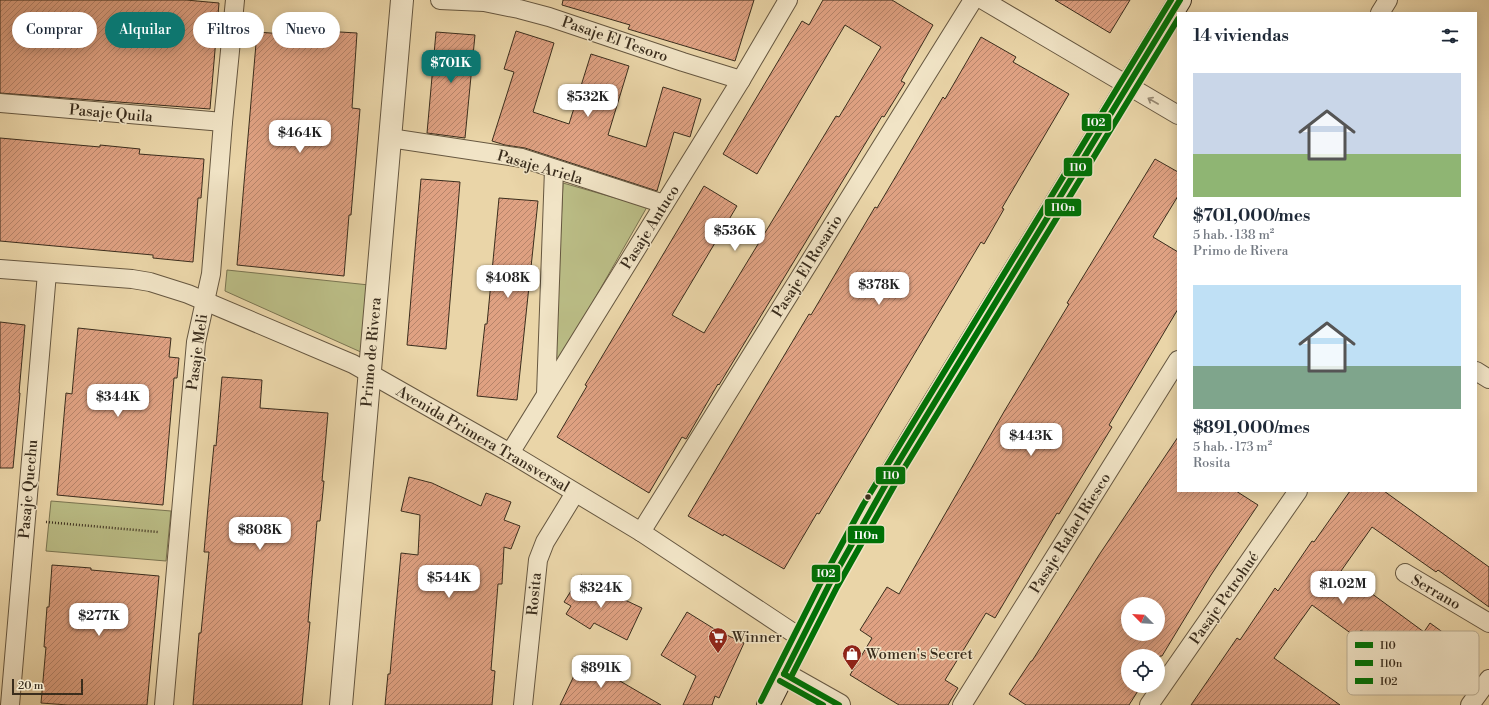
<!DOCTYPE html>
<html lang="es">
<meta charset="utf-8">
<style>
:root{--surface:#fff;--page:#f6f6f7;--text:#1f2937;--muted:#747a83;--accent:#0f766e}
body{margin:0;font-family:"Libre Bodoni",serif;background:var(--page);color:var(--text);height:100vh;display:flex;flex-direction:column;font-size:15px;white-space:nowrap}
*{box-sizing:border-box;margin:0}
p{font-size:13px;color:var(--muted)}
.icon{flex:none;width:22px;height:22px;fill:none;stroke:currentColor;stroke-width:2;stroke-linecap:round;stroke-linejoin:round}
.map{position:relative;flex:1;overflow:hidden}
.drawer{position:absolute;left:1177px;top:12px;width:300px;height:480px;display:flex;flex-direction:column;background:var(--surface);border-radius:0px;box-shadow:0 2px 10px #0003}
.drawer>*{flex:none}
.top-card{position:absolute;left:12px;top:12px;width:380px;height:36px;display:flex;gap:8px}
.needle{width:26px;rotate:294deg}
.fabs{position:absolute;left:1121px;top:597px;display:grid;gap:8px}
.fabs a{display:grid;place-items:center;width:44px;height:44px;border-radius:50%;background:var(--surface);box-shadow:0 2px 10px #0003;font-size:20px}
.scale{position:absolute;left:12px;bottom:10px;width:71px;box-sizing:border-box;padding-left:4px;border:2px solid #3a2d1d;border-top:0;font-size:11px;line-height:14px;white-space:nowrap;color:#3a2d1d;-webkit-text-stroke:3px #f1e4c6;paint-order:stroke}
.price{position:absolute;translate:-50% -34px;padding:0 9px;border-radius:8px;background:#fff;color:#222;font-size:13px;line-height:26px;filter:drop-shadow(0 1px 2px #0008)}
.price::after{content:'';position:absolute;left:50%;top:24px;width:12px;height:9px;margin-left:-6px;background:inherit;clip-path:polygon(0 0,100% 0,50% 100%)}
.price.active{background:var(--accent);color:#fff}
ul{padding:0;list-style:none}
li{display:grid;align-content:center;gap:8px;height:212px;padding:0 16px}
li span{display:grid;place-items:center;height:124px;border-radius:0px;color:#555}
li>.icon{margin-inline-start:auto}
span .icon{width:72px;height:72px;fill:#fffc;stroke-width:1}
li b{font-size:17px}
h2{display:flex;justify-content:space-between;align-items:center;height:48px;padding:0 16px;font-size:17px}
.tag{padding:0 14px;border-radius:18px;background:var(--surface);box-shadow:0 2px 10px #0003;font-size:14px;line-height:36px}
.tag.active{background:var(--accent);color:#fff}
.map>svg:first-child{display:block}
.park{fill:#babc85;stroke:#7a7451}
.building{fill:url(#building-hatch);stroke:#3a2d1d;fill-rule:evenodd}
.lines{fill:none;stroke-linecap:round;stroke-linejoin:round}
.minor-casing{stroke:#665740;stroke-width:20}
.tertiary-casing{stroke:#665740;stroke-width:24}
.secondary-casing{stroke:#3a2d1d;stroke-width:24}
.path{stroke:#3a2d1d;stroke-width:2.5;stroke-dasharray:1 2;stroke-linecap:butt}
.minor{stroke:#f1e4c6;stroke-width:18}
.tertiary{stroke:#f1e4c6;stroke-width:22}
.secondary{stroke:#f1e4c6;stroke-width:22}
.bus-1-casing{stroke:#f1e4c6;stroke-width:9}
.bus-2-casing{stroke:#f1e4c6;stroke-width:9}
.bus-3-casing{stroke:#f1e4c6;stroke-width:9}
.bus-1{stroke:#007106;stroke-width:6}
.bus-2{stroke:#007106;stroke-width:6}
.bus-3{stroke:#007106;stroke-width:6}
.oneway{stroke:#968872}
.bus-dot{fill:#3a2d1d;stroke:#f1e4c6;stroke-width:1.5}
.labels{text-anchor:middle;stroke-width:3;stroke-linejoin:round;paint-order:stroke}
.street-label{font-size:15px;fill:#3a2d1d;stroke:#f1e4c6}
.poi-label{font-size:15px;fill:#3a2d1d;stroke:#f1e4c6;text-anchor:start}
.key{fill:#f1e4c6;stroke:#baad93;stroke-width:1}
.key-label{font-size:11px;fill:#3a2d1d}
.line-badge{stroke:#f1e4c6;stroke-width:1.5}
.badge-label{font-size:11px;text-anchor:middle;font-weight:bold;fill:#fff}
</style>
<div class="map">
<svg width="1489" height="705" viewBox="0 0 1489 705">
<defs>
<pattern id="building-hatch" width="6" height="6" patternUnits="userSpaceOnUse"><rect width="6" height="6" fill="#dfa182"/><path d="M-1 1l2-2M0 6l6-6M5 7l2-2" fill="none" stroke="#b6846a"/></pattern>
</defs>
<rect width="100%" height="100%" fill="#ead5a8"/>
<filter id="stains"><feTurbulence type="fractalNoise" baseFrequency=".005" numOctaves="4"/><feColorMatrix values="0 0 0 0 .2 0 0 0 0 .09 0 0 0 0 .02 0 0 0 .5 -.17"/></filter>
<radialGradient id="worn" r=".72"><stop offset=".6" stop-color="#630" stop-opacity="0"/><stop offset="1" stop-color="#630" stop-opacity=".3"/></radialGradient>
<!-- park -->
<g class="park">
<path d="M563,183L647,207L554,370Z"/>
<path d="M227,270L369,285L363,353L225,291Z"/>
<path d="M51,501L171,511L166,561L46,551Z"/>
</g>
<!-- building -->
<g class="building">
<path d="M0,0H186L219,3L210,109L0,93Z"/>
<path d="M563,0H754L735,61L628,29L630,25L562,5Z"/>
<path d="M823,0H892L933,25L901,81L905,83L884,117L882,116L719,385L718,384L686,439L682,437L649,493L557,437L587,386L585,385L704,186L737,206L672,315L704,333L836,116L839,117L881,47L845,25L757,174L723,154L802,21L809,25Z"/>
<path d="M1055,0H1130L1110,33Z"/>
<path d="M323,31L357,33L352,108L360,109L351,215H349L344,276L237,265L257,32L323,37Z"/>
<path d="M516,31L554,43L533,112L569,124L591,54L629,66L608,135L646,147L663,87L701,99L690,137L674,132L657,191L525,148L505,145L492,141L514,72L504,69Z"/>
<path d="M436,32L475,35L465,138L427,133Z"/>
<path d="M981,37L1016,57L1013,62L1069,94L1002,208L1004,209L984,244L981,242L852,459L819,514L817,513L784,569L724,534L723,536L688,516L809,314L811,315L875,207L877,208L943,97L945,99Z"/>
<path d="M0,138L100,147V145L140,149L139,154L204,159L201,198H198L193,262L153,258V255L0,241Z"/>
<path d="M1155,159L1178,172V196L1153,237L1178,252V309L1109,425L1112,427L1059,514L1057,513L995,618L986,613L945,680L958,688L948,705H899L850,675L872,638L860,630L887,587L899,594L1005,410L1069,304L1067,303Z"/>
<path d="M421,179L460,182L446,349L407,345Z"/>
<path d="M499,198L538,201L517,400L477,396L485,324H487Z"/>
<path d="M0,322L25,325L19,393H20L13,468H0Z"/>
<path d="M78,328L171,338L169,357L179,358L177,378H174L163,505L57,495L66,393L72,394Z"/>
<path d="M222,377L262,380L260,408L328,413L322,481H324L320,521H317L308,622H310L308,642L302,705H193L199,633H201L209,552H204L210,485L214,445L216,446Z"/>
<path d="M1178,437V491H1236L1258,505L1211,575L1162,656H1160L1158,660V656H1128V686H1141L1129,705H1026L1009,694L1031,661H1032L1099,555ZM1128,604H1158V634H1128Z"/>
<path d="M409,477L432,483L481,506L486,493L511,502L504,520L520,526L511,549L504,547L502,584H498L491,670L495,671L492,705H385L388,674H390L401,553L418,555L420,515L401,511Z"/>
<path d="M1350,491H1384L1489,567V607L1438,570L1436,572L1372,527L1341,571L1424,632L1430,623L1466,649L1446,678L1386,635L1380,643L1361,630L1356,637L1312,605L1274,658L1340,705H1191L1237,638L1240,640L1275,588L1278,591L1312,541L1314,542Z"/>
<path d="M52,565L91,568V570L159,576L147,705H68L41,703L46,647H44L47,607H49Z"/>
<path d="M581,575L612,594L642,608L627,640L594,623L590,629L566,614L571,606L564,602Z"/>
<path d="M687,612L716,630L744,643L719,698L715,696L712,705H683L696,676L661,655Z"/>
<path d="M583,657L609,671L608,674L661,705H560Z"/>
</g>
<g class="lines">
<!-- minor casing -->
<g class="minor-casing">
<g id="minor">
<path d="M440,0L484,2L519,9L549,17L683,62L741,80"/>
<path d="M983,0L1178,115"/>
<path d="M1380,13L1388,0"/>
<path d="M0,103L223,122"/>
<path d="M390,138L522,158L664,204"/>
<path d="M0,269L132,279L150,282L188,294L353,364L510,453L641,532L801,638"/>
<path d="M1476,371L1489,379"/>
<path d="M546,394L554,169"/>
<path d="M510,453L741,80L788,0"/>
<path d="M641,532L973,0"/>
<path d="M1405,573L1489,623"/>
<path d="M10,705L47,273"/>
<path d="M164,705L196,342L211,274L223,122L235,0"/>
<path d="M523,705L538,560L545,542L575,493"/>
<path d="M962,705L1178,360"/>
<path d="M1149,705L1298,491"/>
<path d="M1470,705L1489,679"/>
</g>
</g>
<!-- tertiary casing -->
<g class="tertiary-casing">
<g id="tertiary">
<path d="M784,674L839,705"/>
<path d="M341,705L402,0"/>
</g>
</g>
<!-- secondary casing -->
<g class="secondary-casing">
<path id="secondary" d="M768,705L827,588L870,509L913,437L1180,0"/>
</g>
<!-- path -->
<path class="path" d="M46,522L158,532"/>
<!-- minor -->
<use href="#minor" class="minor"/>
<!-- tertiary -->
<use href="#tertiary" class="tertiary"/>
<!-- secondary -->
<use href="#secondary" class="secondary"/>
<!-- bus-1 casing -->
<g class="bus-1-casing">
<g id="bus-1">
<path d="M784,674L830,583L896,466L1180,0"/>
<path d="M784,674L839,705"/>
</g>
</g>
<!-- bus-2 casing -->
<g class="bus-2-casing">
<g id="bus-2">
<path d="M791,677L837,587L903,470L1178,19"/>
<path d="M780,681L823,705"/>
</g>
</g>
<!-- bus-3 casing -->
<g class="bus-3-casing">
<path id="bus-3" d="M761,701L820,584L863,505L1171,0"/>
</g>
<!-- bus-1 -->
<use href="#bus-1" class="bus-1"/>
<!-- bus-2 -->
<use href="#bus-2" class="bus-2"/>
<!-- bus-3 -->
<use href="#bus-3" class="bus-3"/>
</g>
<!-- one-way arrows -->
<defs><path id="oneway-shaft" d="M-6 0H5M1.5-3L5.5 0L1.5 3" fill="none" stroke-width="1.6" stroke-linecap="round" stroke-linejoin="round"/></defs>
<use class="oneway" href="#oneway-shaft" transform="translate(1153 101) rotate(-150)"/>
<!-- icons -->
<defs>
<g id="supermarket-pin" transform="scale(1)"><path d="M0 17L-7.5 6A9.5 9.5 0 1 1 7.5 6Z" fill="#8f2418" stroke="#f1e4c6"/><path d="M-6-5.5h2.5l.6 2H6L4.5 2H-2.5L-4.4-4H-6ZM-1.5 3.2a1.3 1.3 0 1 0 .1 0ZM3 3.2a1.3 1.3 0 1 0 .1 0Z" fill="#fff"/></g>
<g id="shop-pin" transform="scale(1)"><path d="M0 17L-7.5 6A9.5 9.5 0 1 1 7.5 6Z" fill="#8f2418" stroke="#f1e4c6"/><path d="M-5-2.5h2.3a2.7 3.5 0 0 1 5.4 0H5L5.5 6h-11ZM-1.5-2.5h3a1.5 2.3 0 0 0-3 0Z" fill="#fff"/></g>
</defs>
<g fill-rule="evenodd">
<use href="#supermarket-pin" x="718" y="637"/>
<use href="#shop-pin" x="852" y="654"/>
</g>
<!-- markers -->
<circle class="bus-dot" cx="868" cy="497" r="3.5"/>
<g class="labels">
<!-- street labels -->
<g class="street-label">
<text transform="translate(615 39) rotate(19)" y="5">Pasaje El Tesoro</text>
<text transform="translate(111 113) rotate(5)" y="5">Pasaje Quila</text>
<text transform="translate(540 167) rotate(16)" y="5">Pasaje Ariela</text>
<text transform="translate(650 227) rotate(-58)" y="5">Pasaje Antuco</text>
<text transform="translate(807 266) rotate(-58)" y="5">Pasaje El Rosario</text>
<text transform="translate(197 352) rotate(-82)" y="5">Pasaje Meli</text>
<text transform="translate(371 352) rotate(-85)" y="5">Primo de Rivera</text>
<text transform="translate(483 439) rotate(30)" y="5">Avenida Primera Transversal</text>
<text transform="translate(28 489) rotate(-85)" y="5">Pasaje Quechu</text>
<text transform="translate(1070 533) rotate(-58)" y="5">Pasaje Rafael Riesco</text>
<text transform="translate(1436 592) rotate(30)" y="5">Serrano</text>
<text transform="translate(534 594) rotate(-85)" y="5">Rosita</text>
<text transform="translate(1224 598) rotate(-55)" y="5">Pasaje Petrohué</text>
</g>
<!-- poi labels -->
<g class="poi-label">
<text x="732" y="642">Winner</text>
<text x="866" y="659">Women's Secret</text>
</g>
</g>
<!-- legend -->
<rect x="1347" y="631" width="132" height="64" rx="6" class="key"/>
<rect x="1355" y="642" width="18" height="6" fill="#007106"/>
<rect x="1355" y="660" width="18" height="6" fill="#007106"/>
<rect x="1355" y="678" width="18" height="6" fill="#007106"/>
<g class="key-label">
<text x="1380" y="649">I10</text>
<text x="1380" y="667">I10n</text>
<text x="1380" y="685">I02</text>
</g>
<g class="line-badge">
<rect x="1081" y="113" width="31" height="19" rx="4" fill="#007106"/>
<rect x="1063" y="157" width="30" height="20" rx="4" fill="#007106"/>
<rect x="1044" y="198" width="38" height="19" rx="4" fill="#007106"/>
<rect x="875" y="466" width="31" height="19" rx="4" fill="#007106"/>
<rect x="847" y="525" width="38" height="19" rx="4" fill="#007106"/>
<rect x="811" y="564" width="30" height="19" rx="4" fill="#007106"/>
</g>
<g class="badge-label">
<text x="1096" y="126">I02</text>
<text x="1078" y="171">I10</text>
<text x="1063" y="211">I10n</text>
<text x="891" y="479">I10</text>
<text x="866" y="539">I10n</text>
<text x="826" y="577">I02</text>
</g>
<rect width="100%" height="100%" filter="url(#stains)"/>
<rect width="100%" height="100%" fill="url(#worn)"/>
</svg>
<div class="fabs">
<a><svg class="needle" viewBox="-14 -14 28 28"><path d="M0-13l5 13h-10z" fill="#e53935"/><path d="M0 13l5-13h-10z" fill="#747a83"/></svg></a>
<a><svg class="icon" aria-label="locate" viewBox="0 0 24 24"><circle cx="12" cy="12" r="6"/><path d="M12 2v4M12 18v4M2 12h4M18 12h4"/></svg></a>
</div>
<div class="scale">20 m</div>
<b class="price active" style="left:451px;top:84px">$701K</b>
<b class="price" style="left:588px;top:118px">$532K</b>
<b class="price" style="left:300px;top:154px">$464K</b>
<b class="price" style="left:735px;top:252px">$536K</b>
<b class="price" style="left:508px;top:299px">$408K</b>
<b class="price" style="left:879px;top:306px">$378K</b>
<b class="price" style="left:118px;top:418px">$344K</b>
<b class="price" style="left:1031px;top:457px">$443K</b>
<b class="price" style="left:260px;top:551px">$808K</b>
<b class="price" style="left:449px;top:599px">$544K</b>
<b class="price" style="left:1343px;top:605px">$1.02M</b>
<b class="price" style="left:601px;top:609px">$324K</b>
<b class="price" style="left:99px;top:637px">$277K</b>
<b class="price" style="left:601px;top:689px">$891K</b>
<div class="top-card">
<a class="tag">Comprar</a>
<a class="tag active">Alquilar</a>
<a class="tag">Filtros</a>
<a class="tag">Nuevo</a>
</div>
<section class="drawer">
<h2>14 viviendas<svg class="icon" aria-label="filters" viewBox="0 0 24 24"><path d="M4 7h16M4 17h16"/><circle cx="9" cy="7" r="2"/><circle cx="15" cy="17" r="2"/></svg></h2>
<ul>
<li><span style="background:linear-gradient(#c9d6e8 65%,#8fb573 0)"><svg class="icon" aria-label="home" viewBox="0 0 24 24"><path d="M3 11l9-7 9 7M6 9v11h12V9"/></svg></span><div><b>$701,000/mes</b><p>5 hab. · 138 m²</p><p>Primo de Rivera</p></div></li>
<li><span style="background:linear-gradient(#bfe0f5 65%,#7fa58c 0)"><svg class="icon" aria-label="home" viewBox="0 0 24 24"><path d="M3 11l9-7 9 7M6 9v11h12V9"/></svg></span><div><b>$891,000/mes</b><p>5 hab. · 173 m²</p><p>Rosita</p></div></li>
</ul>
</section>
</div>
